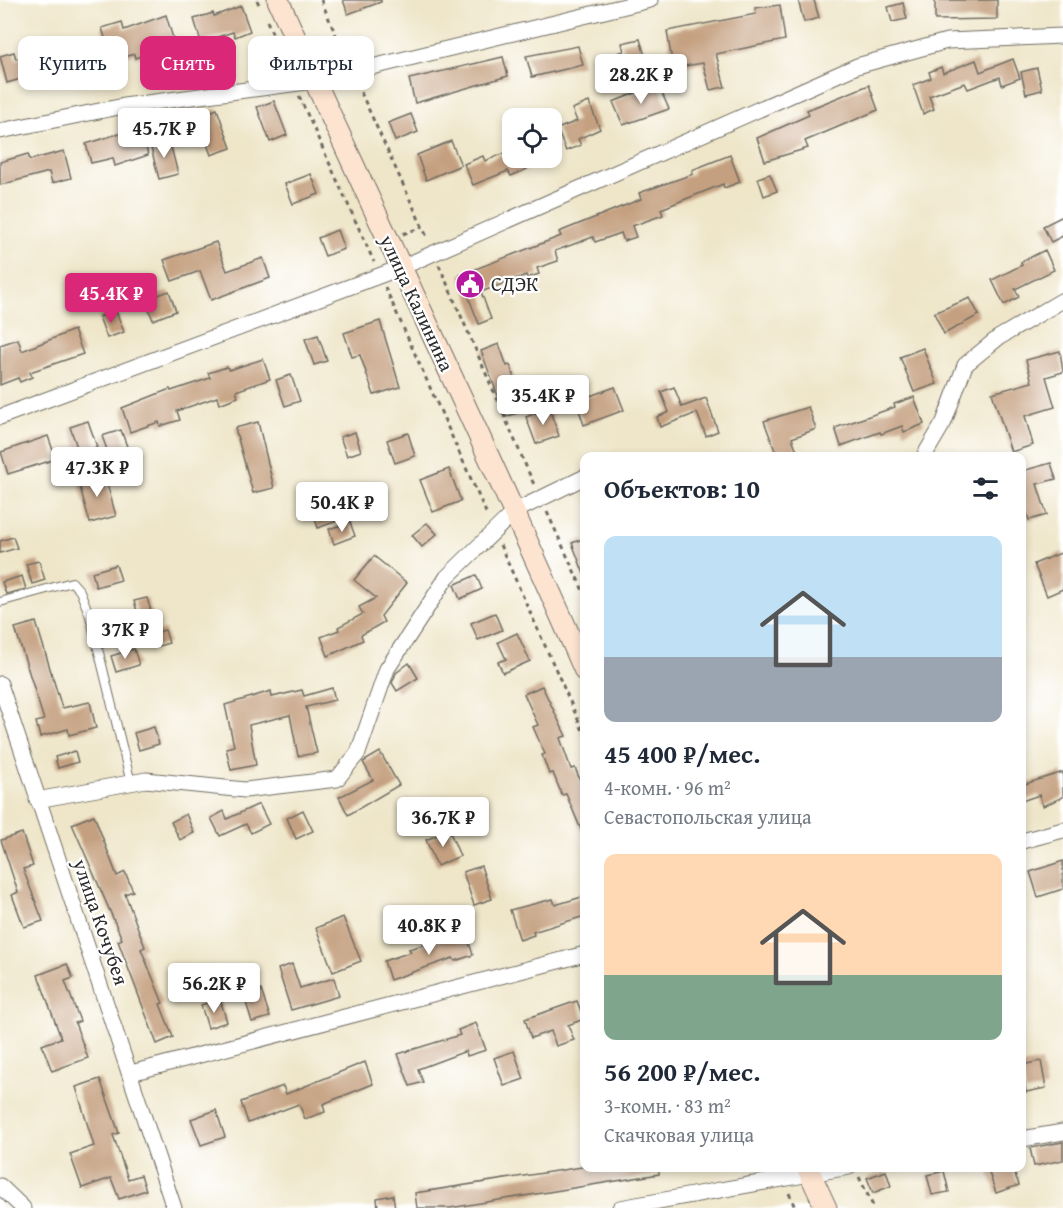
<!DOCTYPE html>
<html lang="ru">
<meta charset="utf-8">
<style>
:root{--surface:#fff;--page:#f2f2f3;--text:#1f2937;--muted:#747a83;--accent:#db2777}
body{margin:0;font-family:"Gentium Book Plus",serif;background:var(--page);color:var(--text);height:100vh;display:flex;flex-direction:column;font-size:22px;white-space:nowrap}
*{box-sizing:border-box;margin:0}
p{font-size:20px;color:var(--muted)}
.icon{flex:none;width:33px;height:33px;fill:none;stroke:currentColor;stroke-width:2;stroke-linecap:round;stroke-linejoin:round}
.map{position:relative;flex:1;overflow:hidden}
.panel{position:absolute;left:580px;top:452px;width:446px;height:720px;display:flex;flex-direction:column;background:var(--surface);border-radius:12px;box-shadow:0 3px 9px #0003}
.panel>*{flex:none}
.guide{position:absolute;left:18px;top:36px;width:472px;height:54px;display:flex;gap:12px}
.fabs{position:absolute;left:502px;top:108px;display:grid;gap:12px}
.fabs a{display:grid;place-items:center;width:60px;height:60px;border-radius:12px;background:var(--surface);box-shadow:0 3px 9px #0003;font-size:30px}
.price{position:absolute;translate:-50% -51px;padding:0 14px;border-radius:6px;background:#fff;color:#222;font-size:20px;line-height:39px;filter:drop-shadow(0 2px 3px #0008)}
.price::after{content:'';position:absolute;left:50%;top:36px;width:18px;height:14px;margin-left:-9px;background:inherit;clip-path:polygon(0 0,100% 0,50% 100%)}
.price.active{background:var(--accent);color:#fff}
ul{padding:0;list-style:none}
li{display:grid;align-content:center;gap:12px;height:318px;padding:0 24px}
li span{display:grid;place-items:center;height:186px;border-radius:12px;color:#555}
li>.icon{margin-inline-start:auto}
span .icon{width:108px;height:108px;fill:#fffc;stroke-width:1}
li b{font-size:26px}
h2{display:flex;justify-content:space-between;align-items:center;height:72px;padding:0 24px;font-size:26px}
.tag{padding:0 21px;border-radius:12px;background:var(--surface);box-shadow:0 3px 9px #0003;font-size:21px;line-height:54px}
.tag.active{background:var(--accent);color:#fff}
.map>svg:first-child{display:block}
.building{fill:#c5a080}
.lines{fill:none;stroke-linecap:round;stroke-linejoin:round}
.lane-casing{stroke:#706c62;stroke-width:10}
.street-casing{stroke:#706c62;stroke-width:17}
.secondary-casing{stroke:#706c62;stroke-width:23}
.path{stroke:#706c62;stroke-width:3;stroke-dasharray:4.5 4.5;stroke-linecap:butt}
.lane{stroke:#fff;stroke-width:8}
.street{stroke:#fff;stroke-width:15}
.secondary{stroke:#fde4d1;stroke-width:21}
.labels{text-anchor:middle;stroke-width:4.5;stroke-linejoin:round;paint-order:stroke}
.poi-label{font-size:20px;fill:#2b2b2b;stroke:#fff;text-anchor:start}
.street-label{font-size:20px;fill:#2b2b2b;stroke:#fff}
</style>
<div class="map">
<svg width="1063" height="1208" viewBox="0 0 1063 1208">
<rect width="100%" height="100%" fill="#fff"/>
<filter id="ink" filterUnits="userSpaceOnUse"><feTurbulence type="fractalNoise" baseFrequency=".0167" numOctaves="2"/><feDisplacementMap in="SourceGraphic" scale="12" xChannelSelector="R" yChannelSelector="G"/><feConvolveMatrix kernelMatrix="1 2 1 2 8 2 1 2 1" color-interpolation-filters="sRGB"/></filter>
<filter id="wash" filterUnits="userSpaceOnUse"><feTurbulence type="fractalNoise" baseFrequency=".008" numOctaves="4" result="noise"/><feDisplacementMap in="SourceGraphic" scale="24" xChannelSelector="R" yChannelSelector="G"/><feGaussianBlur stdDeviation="1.35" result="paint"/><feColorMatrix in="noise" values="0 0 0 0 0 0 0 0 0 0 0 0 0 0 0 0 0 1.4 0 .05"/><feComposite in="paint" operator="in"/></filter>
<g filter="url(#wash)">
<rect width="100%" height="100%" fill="#efe6c9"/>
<g id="blocks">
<!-- building -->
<g class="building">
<path d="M343,0H381V2L348,14Z"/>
<path d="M798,0H814L819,18L804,22Z"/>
<path d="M935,0H997V19L935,20Z"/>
<path d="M903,3L907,19L892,22L888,7Z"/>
<path d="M780,5L785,40L716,54L725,87L710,90L703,63L673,68L667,31L756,14L755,8Z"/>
<path d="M241,6L250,31L235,37L233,32L201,42L194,19L213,13L214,16Z"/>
<path d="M166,15L175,45L135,58L134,54L112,61L102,28L122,22L124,30Z"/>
<path d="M640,39L646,60L619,67L621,72L609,76L603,58L624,51L622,43Z"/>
<path d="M70,41L80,73L68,77L66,70L36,79L34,75L7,83L0,56L14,52L16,59Z"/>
<path d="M578,46L583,65L532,77L526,56Z"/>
<path d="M503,57L508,76L415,103L409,79Z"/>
<path d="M1013,59L1020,78L1002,85L1000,77L968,89L965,83L929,96L934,109L923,114L913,85L931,78L929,72L941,67L943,73L976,60L980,72Z"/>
<path d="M1037,68L1042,90L1026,94L1021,72Z"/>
<path d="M658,84L669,109L623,125L613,102Z"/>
<path d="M869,85L878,110L805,141L808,148L765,161L757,138L809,115L807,110Z"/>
<path d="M274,101L287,135L270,142L257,107Z"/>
<path d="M589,102L600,129L578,139L581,145L566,151L557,129L577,121L572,109Z"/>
<path d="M217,109L231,148L211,155L197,117Z"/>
<path d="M411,114L418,132L395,141L388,123Z"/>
<path d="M142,131L148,155L115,166L113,158L91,163L86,144L121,133V136Z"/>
<path d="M169,139L178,174L159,179L150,144Z"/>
<path d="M451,141L461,165L426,180L417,155Z"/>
<path d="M513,150V158H522L527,169L511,176L508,171L473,185L464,164L483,156L485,161Z"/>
<path d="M64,151L71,178L52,183L49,172L0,185V162L28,154L30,160Z"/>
<path d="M730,155L740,182L724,188L723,184L661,209L663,215L632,226L636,237L624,241L621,233L595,242L593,237L555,251L558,261L537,268L539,274L527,278L526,275L481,292L491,319L479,324L460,275L561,236L559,232L641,199L639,193L693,174L692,170Z"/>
<path d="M311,174L319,194L293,204L285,184Z"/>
<path d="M770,174L777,191L764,196L758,178Z"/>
<path d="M1063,216V236L1051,242L1043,226Z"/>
<path d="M337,230L344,249L325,256L318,238Z"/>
<path d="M216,242L227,271L263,258L270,278L211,300L200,271L172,281L164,260Z"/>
<path d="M1045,250L1054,270L1015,289L1019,297L1004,305L992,280L1022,265L1021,262Z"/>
<path d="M169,291L176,311L153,320L145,300Z"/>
<path d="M970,298L979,315L944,334L934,313Z"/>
<path d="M116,311L124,332L107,338L99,317Z"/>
<path d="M380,321L400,387L374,395L360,355L352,357L344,333Z"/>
<path d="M74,330L83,354L30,372L32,377L20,382L18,378L0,385V345L18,339L22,351Z"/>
<path d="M318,335L327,361L314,365L305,339Z"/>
<path d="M499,344L507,366L510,365L525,410L506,417L481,351Z"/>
<path d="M923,348L937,384L914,392L900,357Z"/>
<path d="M1060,351L1063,372L1046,377L1055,407L1025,416L1033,445L1011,452L992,393L1032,382L1026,360Z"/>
<path d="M263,359L270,379L236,391L238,397L219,404L217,397L177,411L180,420L160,426L159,422L130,432L122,408L170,389L171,391L210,378L208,373L227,367L229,370Z"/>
<path d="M291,375L300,401L285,406L276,380Z"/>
<path d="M615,387L624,410L584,425L576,401Z"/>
<path d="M674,387L682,407L706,398L718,431L706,436L697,413L660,427L657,417L669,412L661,392Z"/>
<path d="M914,397L924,424L904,432L902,426L881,434L880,432L841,446L835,428L895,407L894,404Z"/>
<path d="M808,407L816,429L792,438L797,451L777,456L764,421Z"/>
<path d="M549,408L559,436L536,444L526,417Z"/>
<path d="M88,421L97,447L79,453L70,427Z"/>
<path d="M258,422L274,488L253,493L235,428Z"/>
<path d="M121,430L133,463L114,469L102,436Z"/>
<path d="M355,432L361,451L347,456L340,437Z"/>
<path d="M408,433L415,456L395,463L387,440Z"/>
<path d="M48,436L56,459L8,474L1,452Z"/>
<path d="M1051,463L1056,479L1037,484L1047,515L1029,520L1022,495V471Z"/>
<path d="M449,469L461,501L433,512L420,480Z"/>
<path d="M104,473L116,516L90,523L78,480Z"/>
<path d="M330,499L337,521L318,528L311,506Z"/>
<path d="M350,522L355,536L334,544L329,529Z"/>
<path d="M427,523L437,534L422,547L412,535Z"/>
<path d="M13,537L17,548L0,553V541Z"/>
<path d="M585,538V574H584L572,543Z"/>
<path d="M1063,552V589L1047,596L1034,564Z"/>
<path d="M374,556L407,583L381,616L384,622L361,635L363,640L328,656L321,637L339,630L338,627L363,614L359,607L376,598L354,580Z"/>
<path d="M39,561L45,580L32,584L26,564Z"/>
<path d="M116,565L121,580L96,587L92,572Z"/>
<path d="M476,575L482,589L460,599L454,585Z"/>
<path d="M22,576L26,589L6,594L2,582Z"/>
<path d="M147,598L153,617L140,621L134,601Z"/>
<path d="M495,613L502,630L478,640L471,623Z"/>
<path d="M36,622L62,708L90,702L96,728L69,735L68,729L40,737L36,722L44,720L15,628Z"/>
<path d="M165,630L169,643L155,647L151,634Z"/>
<path d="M517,633L530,661L503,673L498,662L506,659L498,642Z"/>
<path d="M134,649L139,665L116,672L111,656Z"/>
<path d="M409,663L418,678L397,691L392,683L396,673Z"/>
<path d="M542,686L566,736L560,738L571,769L575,768L585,792V839L566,794L562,795L553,773L549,774L542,755L545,754L533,727L538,725L524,694Z"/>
<path d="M332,688L335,700L306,707L317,753L298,756L290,715L249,725L256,765L231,770L226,748L234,746L225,705L271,691L272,697L302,690L304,696Z"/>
<path d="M154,727L159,744L139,750L134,733Z"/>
<path d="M75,751L78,762L58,768L55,757Z"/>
<path d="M380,752L399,785L348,815L339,797L373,780L363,762Z"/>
<path d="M1063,772V797L1043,806L1039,795L1022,801V785Z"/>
<path d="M259,804L269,824L251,833L246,824L220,836L211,818L224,811L227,819Z"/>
<path d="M303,810L313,831L296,839L287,818Z"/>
<path d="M186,814L194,833L180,840L171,822Z"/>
<path d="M94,815L117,876L125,872L133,891L125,894L145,947L141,949L163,1003L160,1004L173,1037L157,1044L118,941L122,939L72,824Z"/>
<path d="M449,830L460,856L437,866L426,840Z"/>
<path d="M22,833L33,866L23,869L43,921L24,927L12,895L18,892L1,840Z"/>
<path d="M1063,861V889L1038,897L1030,872Z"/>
<path d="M481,866L492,899L474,905L463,872Z"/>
<path d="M585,896V916L533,932L534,935L520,940L510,910L553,899L555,905Z"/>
<path d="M343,917L361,961L333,972L316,928Z"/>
<path d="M466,933L473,955L455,961L453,958L390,980L384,961L411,952L409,949Z"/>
<path d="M67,964L73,978L65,981L80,1021L75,1023L88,1058L52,1071L42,1045L61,1038L38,975Z"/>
<path d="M292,964L300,988L334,978L339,996L291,1010L278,969Z"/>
<path d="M261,990L270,1017L252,1022L244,996Z"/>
<path d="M220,999L227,1022L208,1028L201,1005Z"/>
<path d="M577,1001L584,1019L568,1025L574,1040L556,1046L551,1031L531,1038L525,1019Z"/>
<path d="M476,1023L486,1050L467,1056L466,1051L418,1069L423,1082L410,1086L398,1054L460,1035L458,1030Z"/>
<path d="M514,1051L524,1079L504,1086L494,1058Z"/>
<path d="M1041,1061L1046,1088L1026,1092L1022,1065Z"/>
<path d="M365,1062L373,1084L323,1104L325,1112L305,1119L299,1104L248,1123L241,1102L283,1086L286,1094Z"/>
<path d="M100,1079L119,1133L113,1135L128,1179L141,1175L146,1190L119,1199L111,1178L82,1188L70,1154L94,1146L76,1087Z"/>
<path d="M216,1110L225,1137L201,1145L191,1119Z"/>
<path d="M1063,1142V1160L1034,1166L1030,1148Z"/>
<path d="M582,1167H659V1174L450,1208H417L415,1193Z"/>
<path d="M987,1167H1012L1019,1185L996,1193Z"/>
<path d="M886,1171L891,1186L873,1193L867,1178Z"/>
<path d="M944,1171L949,1192L932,1195L927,1175Z"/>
<path d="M393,1195L395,1208H378L377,1198Z"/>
</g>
</g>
</g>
<g filter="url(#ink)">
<use href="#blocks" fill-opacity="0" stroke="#706c62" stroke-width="1.5"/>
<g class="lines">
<!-- lane casing -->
<g class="lane-casing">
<path id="lane" d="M0,602L72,582L80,591L90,616L131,783"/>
</g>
<!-- street casing -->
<g class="street-casing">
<g id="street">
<path d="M0,131L124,106L314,81L650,0"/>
<path d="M0,417L400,268L857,66L947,41L1063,36"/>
<path d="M924,456L944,422L965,365L998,338L1063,300"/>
<path d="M0,684L174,1208"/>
<path d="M37,800L146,780L245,790L337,779L358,753L387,669L447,577L515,511L585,477"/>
<path d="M1022,841L1063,830"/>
<path d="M131,1073L585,954"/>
<path d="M1022,1139L1063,1132"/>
<path d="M0,1186L23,1208"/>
<path d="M620,1208L849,1167"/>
</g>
</g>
<!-- secondary casing -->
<g class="secondary-casing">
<g id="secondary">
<path d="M278,0C379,224 487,446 585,671"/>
<path d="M807,1167L826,1208"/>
</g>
</g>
<!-- path -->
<g class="path">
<path d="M257,0L260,7"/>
<path d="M321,0L346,59"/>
<path d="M267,21L288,70"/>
<path d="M357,84L428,239"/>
<path d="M299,96L374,262"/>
<path d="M403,234L422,227"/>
<path d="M439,265L535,487"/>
<path d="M385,287L488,517"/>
<path d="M547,512L585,595"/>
<path d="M500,545L585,735"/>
<path d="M859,1177L874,1208"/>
<path d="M789,1193L795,1208"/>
</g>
<!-- lane -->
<use href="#lane" class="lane"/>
<!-- street -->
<use href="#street" class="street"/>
<!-- secondary -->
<use href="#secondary" class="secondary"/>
</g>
</g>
<!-- icons -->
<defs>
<g id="civic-disc" transform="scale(1.5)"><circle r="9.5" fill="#b5179e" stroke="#fff"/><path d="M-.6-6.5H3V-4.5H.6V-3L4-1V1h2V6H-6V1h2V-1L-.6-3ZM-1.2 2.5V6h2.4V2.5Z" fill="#fff"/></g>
</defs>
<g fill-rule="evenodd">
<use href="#civic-disc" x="470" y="284"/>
</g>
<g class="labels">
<!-- poi labels -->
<g class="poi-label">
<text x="491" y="291">СДЭК</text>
</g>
<!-- street labels -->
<g class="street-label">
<text transform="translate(417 303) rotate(65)" y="7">улица Калинина</text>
<text transform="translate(101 922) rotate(71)" y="7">улица Кочубея</text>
</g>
</g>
</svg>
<div class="fabs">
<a><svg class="icon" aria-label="locate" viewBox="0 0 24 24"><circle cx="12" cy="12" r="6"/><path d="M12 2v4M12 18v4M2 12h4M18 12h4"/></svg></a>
</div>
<b class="price" style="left:641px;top:105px">28.2K ₽</b>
<b class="price" style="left:164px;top:159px">45.7K ₽</b>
<b class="price active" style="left:111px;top:324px">45.4K ₽</b>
<b class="price" style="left:543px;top:426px">35.4K ₽</b>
<b class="price" style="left:97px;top:498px">47.3K ₽</b>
<b class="price" style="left:342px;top:533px">50.4K ₽</b>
<b class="price" style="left:125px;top:660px">37K ₽</b>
<b class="price" style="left:443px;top:848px">36.7K ₽</b>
<b class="price" style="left:429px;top:956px">40.8K ₽</b>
<b class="price" style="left:214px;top:1014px">56.2K ₽</b>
<div class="guide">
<a class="tag">Купить</a>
<a class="tag active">Снять</a>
<a class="tag">Фильтры</a>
</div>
<section class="panel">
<h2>Объектов: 10<svg class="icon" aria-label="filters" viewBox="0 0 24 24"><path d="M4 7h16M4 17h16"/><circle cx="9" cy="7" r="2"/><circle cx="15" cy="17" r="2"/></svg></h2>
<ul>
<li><span style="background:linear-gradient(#bfe0f5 65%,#9aa5b1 0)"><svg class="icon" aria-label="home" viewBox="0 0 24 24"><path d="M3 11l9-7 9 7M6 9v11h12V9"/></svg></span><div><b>45 400 ₽/мес.</b><p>4-комн. · 96 m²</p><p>Севастопольская улица</p></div></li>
<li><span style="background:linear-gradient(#ffd9b3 65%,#7fa58c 0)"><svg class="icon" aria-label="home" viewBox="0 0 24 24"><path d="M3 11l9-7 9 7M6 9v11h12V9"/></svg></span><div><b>56 200 ₽/мес.</b><p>3-комн. · 83 m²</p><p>Скачковая улица</p></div></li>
</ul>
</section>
</div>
